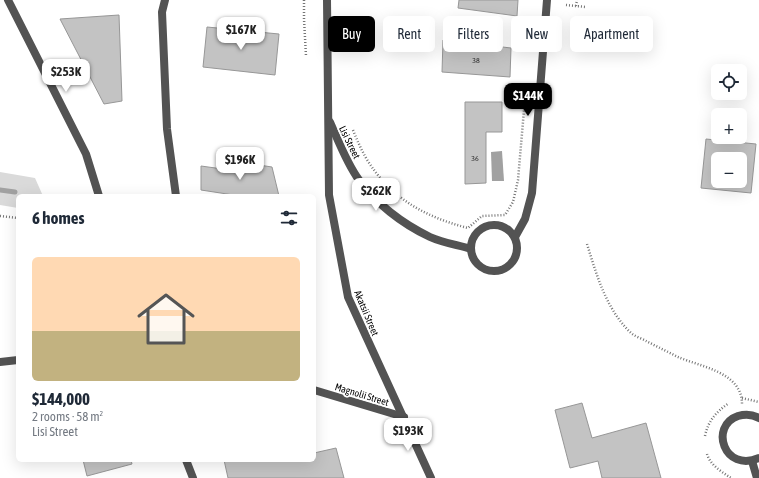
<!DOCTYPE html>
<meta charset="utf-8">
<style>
:root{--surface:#fff;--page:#f6f6f7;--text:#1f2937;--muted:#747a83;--line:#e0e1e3;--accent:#000}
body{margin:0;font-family:"Asap Condensed",sans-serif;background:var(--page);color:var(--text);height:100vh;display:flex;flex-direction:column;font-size:15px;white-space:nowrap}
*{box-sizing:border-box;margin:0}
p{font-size:13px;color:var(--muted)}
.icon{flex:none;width:22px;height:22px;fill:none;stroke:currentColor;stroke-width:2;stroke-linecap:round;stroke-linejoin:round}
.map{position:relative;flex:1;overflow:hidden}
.panel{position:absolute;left:16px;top:194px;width:300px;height:268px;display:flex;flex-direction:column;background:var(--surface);border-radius:6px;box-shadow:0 4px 16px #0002}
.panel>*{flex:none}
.hud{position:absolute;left:328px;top:16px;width:371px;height:36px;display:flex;gap:8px}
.fabs{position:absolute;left:711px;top:64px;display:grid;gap:8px}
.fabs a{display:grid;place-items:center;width:36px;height:36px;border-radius:6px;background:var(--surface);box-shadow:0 4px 16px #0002;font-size:20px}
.price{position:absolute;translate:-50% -34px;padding:0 9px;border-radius:8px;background:#fff;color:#222;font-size:13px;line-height:26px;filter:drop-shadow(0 1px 2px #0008)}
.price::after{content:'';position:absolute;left:50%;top:24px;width:12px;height:9px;margin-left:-6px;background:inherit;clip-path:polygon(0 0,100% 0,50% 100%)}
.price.current{background:var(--accent);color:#fff}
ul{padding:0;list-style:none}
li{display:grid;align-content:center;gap:8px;height:212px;padding:0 16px}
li+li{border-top:1px solid var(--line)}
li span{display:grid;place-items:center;height:124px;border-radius:6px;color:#555}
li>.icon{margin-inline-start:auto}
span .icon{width:72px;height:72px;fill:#fffc;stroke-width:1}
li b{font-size:17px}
h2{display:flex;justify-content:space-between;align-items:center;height:48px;padding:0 16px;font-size:17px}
.chip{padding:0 14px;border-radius:6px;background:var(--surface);box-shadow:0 4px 16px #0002;font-size:14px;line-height:36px}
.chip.current{background:var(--accent);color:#fff}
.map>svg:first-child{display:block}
.green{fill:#dadada}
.water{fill:#a1a1a1}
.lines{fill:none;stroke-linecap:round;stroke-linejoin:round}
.stream{stroke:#a1a1a1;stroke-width:5}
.building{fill:#c3c3c3;stroke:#979797;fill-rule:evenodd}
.path{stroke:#757575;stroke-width:2.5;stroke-dasharray:1 2;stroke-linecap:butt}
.lane{stroke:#535353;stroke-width:8}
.street{stroke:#535353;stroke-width:8}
.labels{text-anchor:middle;stroke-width:3.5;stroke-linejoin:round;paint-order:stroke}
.number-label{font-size:8px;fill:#313131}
.street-label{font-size:10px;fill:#000;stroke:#fff}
</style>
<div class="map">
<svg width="759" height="478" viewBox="0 0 759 478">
<rect width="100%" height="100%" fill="#fff"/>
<!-- green -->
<path class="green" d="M0,172L35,178L43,196H18V208L0,205Z"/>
<!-- water -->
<path class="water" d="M502,151L504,181H492L491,152Z"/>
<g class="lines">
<!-- stream -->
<path class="stream" d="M0,190L15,192"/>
</g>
<!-- building -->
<g class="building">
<path d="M459,0H518L517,16L458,8Z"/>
<path d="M119,15L122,101L104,104L60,19Z"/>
<path d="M207,27L279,34L275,75L203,67Z"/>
<path d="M443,40L511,48L510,77L442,72Z"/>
<path d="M465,102H502V132H486V183L465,184Z"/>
<path d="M706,139L756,144L751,193L701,188ZM718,159H740V181H718Z"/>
<path d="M239,162L272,167L279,196H240L201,190V166L237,171Z"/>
<path d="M582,403L592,438L646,423L661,478H602L598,461L570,468L555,410Z"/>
<path d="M336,448L344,478H228L224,460H314V453Z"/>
<path d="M83,460H131L132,464L87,476Z"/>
</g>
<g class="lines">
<!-- path -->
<g class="path">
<path d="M304,0V19L306,56"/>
<path d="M566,5L586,7"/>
<path d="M576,6L577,0"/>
<path d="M353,130C357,140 361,149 366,158C390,198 425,217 468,228L482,216L505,215L513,202L518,180L524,110"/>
<path d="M0,216L18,218"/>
<path d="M587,244C597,276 606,309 631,333C636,337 643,339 648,342C658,347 668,352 678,357C701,367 742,372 742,404"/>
<path d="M742,398L759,402"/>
<path d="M705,436C708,421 716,412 729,403"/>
<path d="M707,454C710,465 722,472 731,478"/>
</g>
<!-- lane -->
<path class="lane" d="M165,0L162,12L167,129L176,196"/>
<!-- street -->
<g class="street">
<path d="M8,0L86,154L99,196"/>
<path d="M327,0L329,195L348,297L431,478"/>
<path d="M330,122C338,140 347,164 359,180C377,204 403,224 430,237C443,243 458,245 471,249"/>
<circle cx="494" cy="248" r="23"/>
<path d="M515,237L525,219L532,193L547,0"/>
<path d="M0,362L18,360"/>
<path d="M314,390L404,417"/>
<path d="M759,418C752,414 745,414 738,416C709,426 724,473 759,458"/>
<path d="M186,460L193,478"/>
<path d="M752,461L757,478"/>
</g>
</g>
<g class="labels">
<!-- number labels -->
<g class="number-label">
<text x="476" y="63">38</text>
<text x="475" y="161">36</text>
</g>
<!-- street labels -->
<g class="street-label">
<text transform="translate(350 142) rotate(64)" y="4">Lisi Street</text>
<text transform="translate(367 313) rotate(67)" y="4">Akatsii Street</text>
<text transform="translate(362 394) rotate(17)" y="4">Magnolii Street</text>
</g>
</g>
</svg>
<div class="fabs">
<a><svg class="icon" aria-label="locate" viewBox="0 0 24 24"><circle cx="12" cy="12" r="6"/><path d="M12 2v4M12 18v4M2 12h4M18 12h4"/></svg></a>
<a>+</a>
<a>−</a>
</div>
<b class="price" style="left:241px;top:51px">$167K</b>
<b class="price" style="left:66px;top:93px">$253K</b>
<b class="price current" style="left:528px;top:117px">$144K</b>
<b class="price" style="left:240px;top:181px">$196K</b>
<b class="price" style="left:376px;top:212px">$262K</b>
<b class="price" style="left:408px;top:452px">$193K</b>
<div class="hud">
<a class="chip current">Buy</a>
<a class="chip">Rent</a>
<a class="chip">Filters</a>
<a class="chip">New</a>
<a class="chip">Apartment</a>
</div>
<section class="panel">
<h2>6 homes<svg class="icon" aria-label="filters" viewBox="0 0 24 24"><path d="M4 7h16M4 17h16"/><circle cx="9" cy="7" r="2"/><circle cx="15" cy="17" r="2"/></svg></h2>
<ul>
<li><span style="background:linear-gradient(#ffd9b3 60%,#c2b280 0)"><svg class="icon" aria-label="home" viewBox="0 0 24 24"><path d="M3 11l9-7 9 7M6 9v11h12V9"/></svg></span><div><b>$144,000</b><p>2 rooms · 58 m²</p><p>Lisi Street</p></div></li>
</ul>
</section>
</div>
